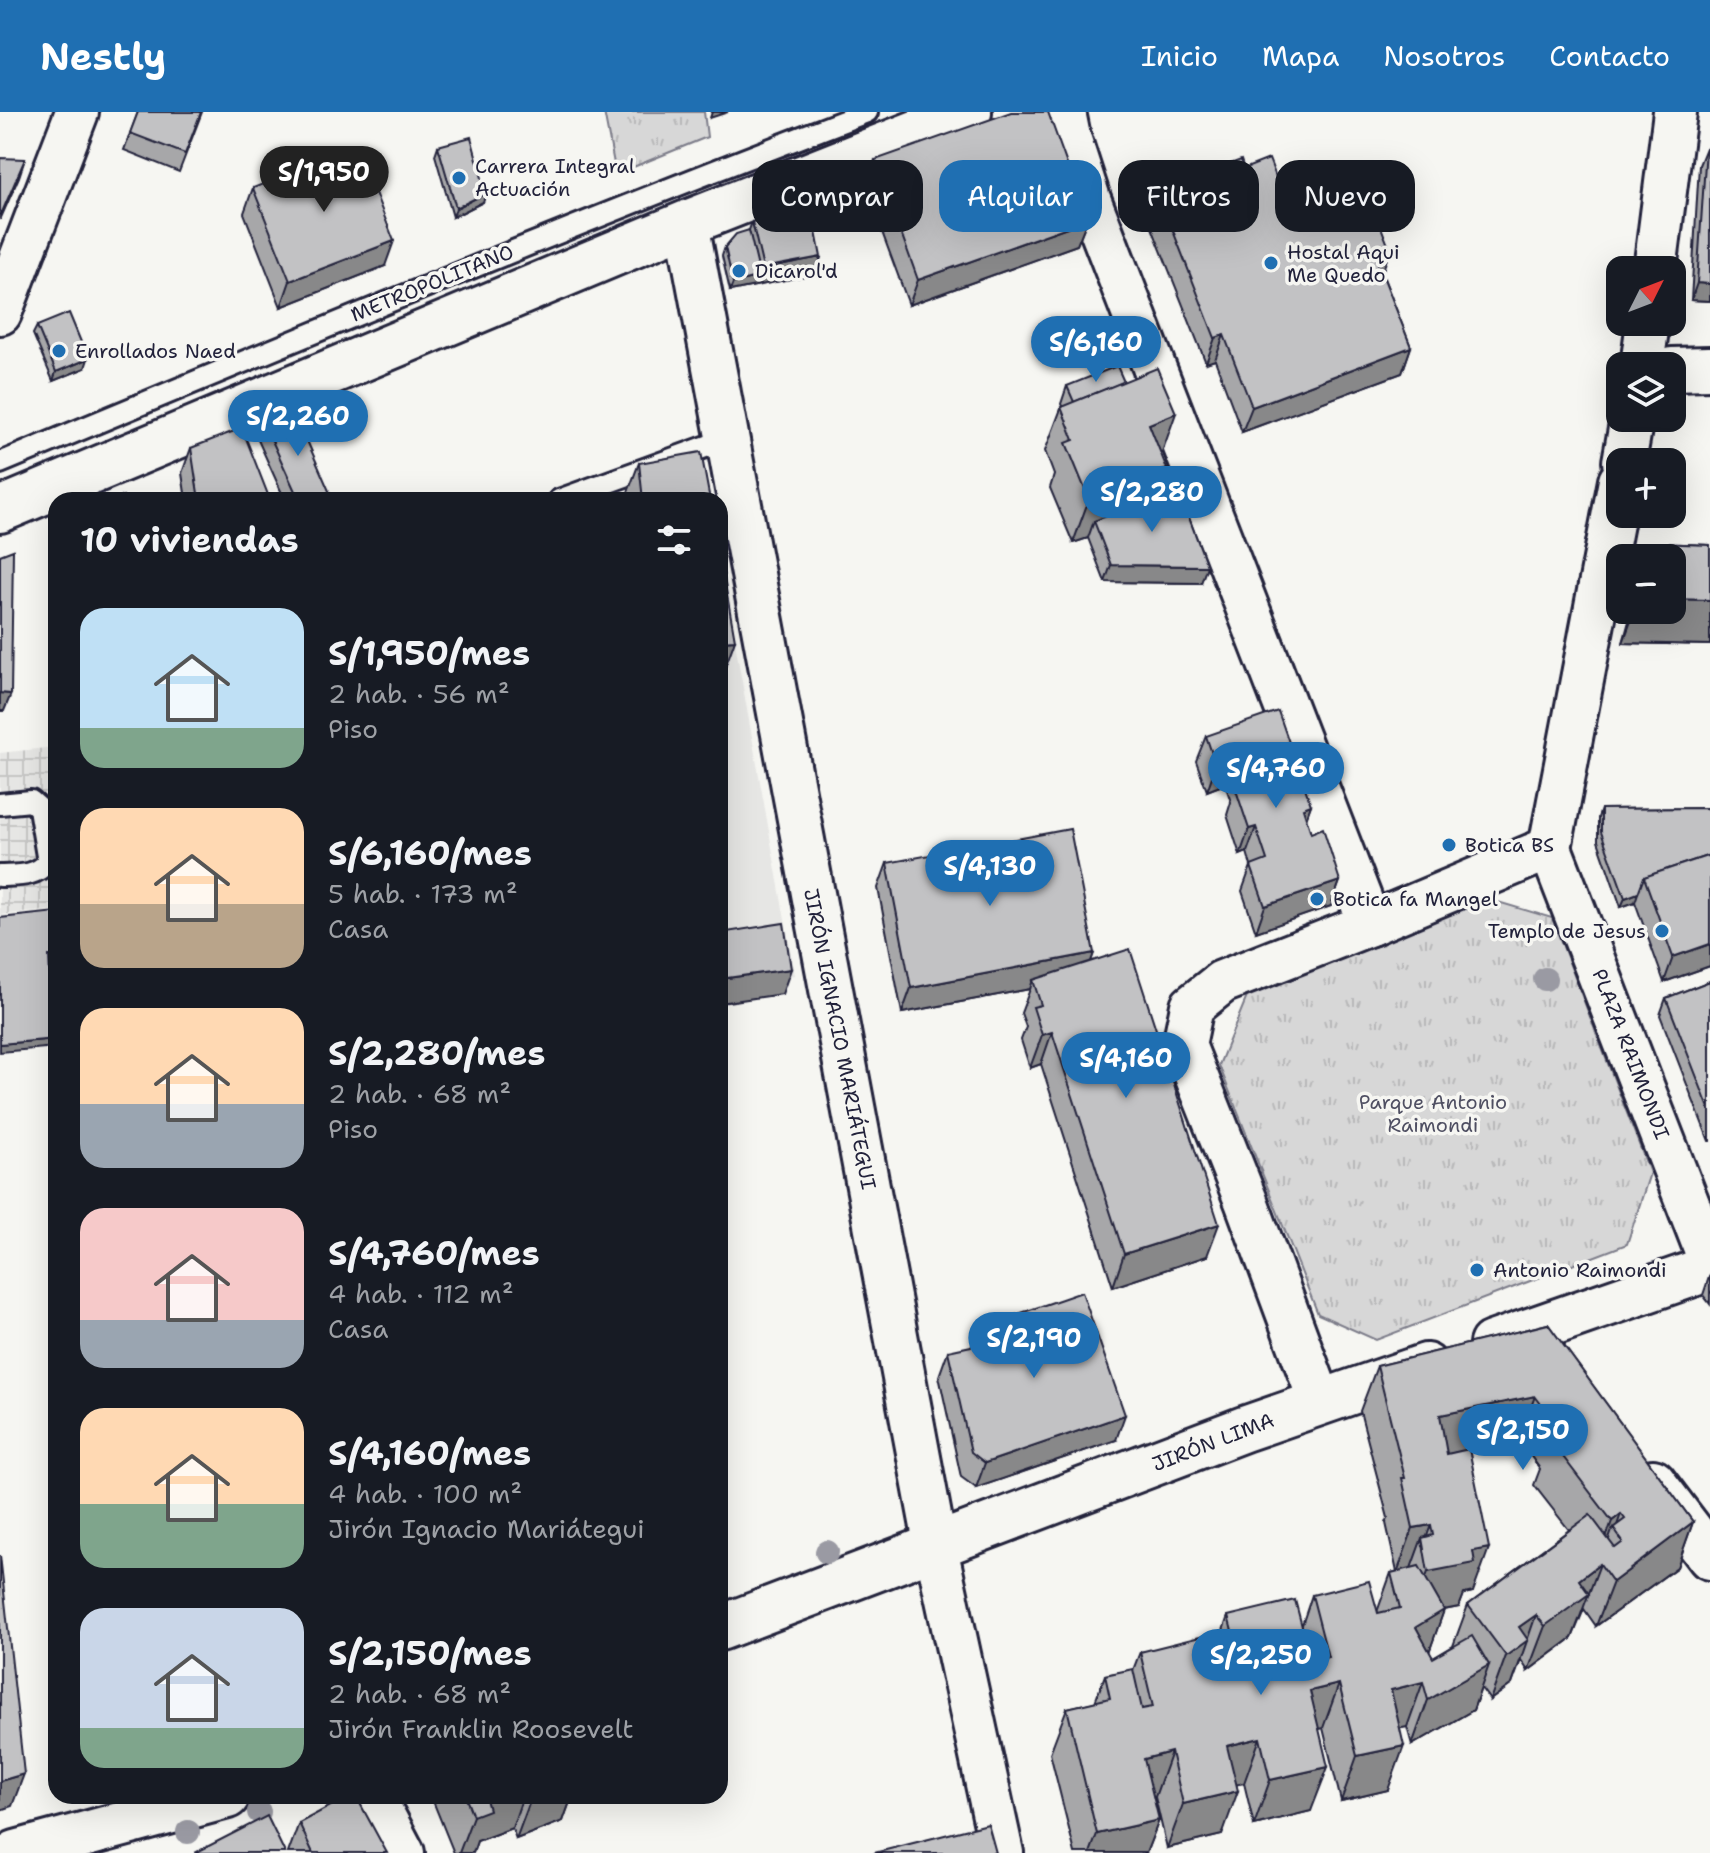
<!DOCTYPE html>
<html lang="es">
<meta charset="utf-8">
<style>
:root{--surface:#171b24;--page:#20242c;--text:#f1f3f6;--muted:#9ea1a6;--accent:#1f6fb2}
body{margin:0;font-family:"Shantell Sans",sans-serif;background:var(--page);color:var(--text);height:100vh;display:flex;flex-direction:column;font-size:30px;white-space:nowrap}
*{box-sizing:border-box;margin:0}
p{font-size:26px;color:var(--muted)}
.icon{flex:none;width:44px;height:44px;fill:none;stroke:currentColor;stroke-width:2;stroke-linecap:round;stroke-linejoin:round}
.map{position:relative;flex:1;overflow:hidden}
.details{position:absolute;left:48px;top:380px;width:680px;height:1312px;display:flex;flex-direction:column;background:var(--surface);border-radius:24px;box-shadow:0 8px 32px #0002}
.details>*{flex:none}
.top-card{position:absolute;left:752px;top:48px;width:760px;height:72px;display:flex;gap:16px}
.needle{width:52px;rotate:48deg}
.controls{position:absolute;left:1606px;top:144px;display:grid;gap:16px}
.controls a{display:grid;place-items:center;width:80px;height:80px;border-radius:16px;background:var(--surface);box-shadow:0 8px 32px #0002;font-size:40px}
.price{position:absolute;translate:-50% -68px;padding:0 18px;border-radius:28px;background:var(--accent);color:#fff;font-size:26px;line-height:52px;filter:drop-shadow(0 2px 4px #0008)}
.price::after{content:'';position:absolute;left:50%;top:48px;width:24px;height:18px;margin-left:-12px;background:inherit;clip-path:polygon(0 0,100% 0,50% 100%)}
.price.active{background:#222;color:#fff}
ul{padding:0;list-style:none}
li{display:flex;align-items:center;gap:24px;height:200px;padding:0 32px}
li span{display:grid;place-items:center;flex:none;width:224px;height:160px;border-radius:24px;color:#555}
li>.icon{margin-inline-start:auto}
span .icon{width:96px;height:96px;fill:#fffc;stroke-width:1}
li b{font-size:34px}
h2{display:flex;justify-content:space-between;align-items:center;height:96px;padding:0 32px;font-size:34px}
.chip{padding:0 28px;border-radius:24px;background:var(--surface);box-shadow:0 8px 32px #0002;font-size:28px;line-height:72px}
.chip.active{background:var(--accent);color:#fff}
header{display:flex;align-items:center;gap:48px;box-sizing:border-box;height:112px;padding:0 40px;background:var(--accent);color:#fff}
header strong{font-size:38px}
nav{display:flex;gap:44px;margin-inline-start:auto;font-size:28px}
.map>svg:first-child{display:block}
.built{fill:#e6e6e4}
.industrial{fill:url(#industrial-grid)}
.grass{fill:url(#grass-tufts);stroke:#7c7c89;stroke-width:2}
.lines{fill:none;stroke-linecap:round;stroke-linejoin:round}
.service-casing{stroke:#22223b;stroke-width:26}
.minor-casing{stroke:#22223b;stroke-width:48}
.tertiary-casing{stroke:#22223b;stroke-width:50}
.primary-casing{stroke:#22223b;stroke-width:50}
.service{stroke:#f6f6f2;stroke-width:20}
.minor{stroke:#f6f6f2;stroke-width:42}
.tertiary{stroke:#f6f6f2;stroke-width:44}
.primary{stroke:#f6f6f2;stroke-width:44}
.tree{fill:#9a9aa3}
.wall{fill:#a7a7a9;stroke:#22223b;stroke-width:2;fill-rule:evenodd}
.shaded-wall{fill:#888889;stroke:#22223b;stroke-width:2}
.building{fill:#c2c2c4;stroke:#22223b;stroke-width:2}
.poi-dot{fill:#1f6fb2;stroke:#f6f6f2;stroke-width:3}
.labels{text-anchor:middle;stroke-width:7;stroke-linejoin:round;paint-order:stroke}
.poi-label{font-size:20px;fill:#22223b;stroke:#f6f6f2;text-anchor:start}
.street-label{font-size:20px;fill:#22223b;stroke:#f6f6f2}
.park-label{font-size:20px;fill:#4f4f62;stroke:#f6f6f2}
</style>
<header>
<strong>Nestly</strong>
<nav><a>Inicio</a><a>Mapa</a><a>Nosotros</a><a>Contacto</a></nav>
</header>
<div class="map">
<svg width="1710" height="1741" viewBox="0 0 1710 1741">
<defs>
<pattern id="industrial-grid" width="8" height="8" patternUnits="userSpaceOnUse" patternTransform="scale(2)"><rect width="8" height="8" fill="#e6e6e4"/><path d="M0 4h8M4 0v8" fill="none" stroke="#c5c5c4"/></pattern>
<pattern id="grass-tufts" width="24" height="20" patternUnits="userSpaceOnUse" patternTransform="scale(2)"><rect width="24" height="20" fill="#d7d7d7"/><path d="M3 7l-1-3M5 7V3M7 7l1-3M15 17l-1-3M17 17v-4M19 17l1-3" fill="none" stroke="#b8b8b9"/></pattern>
</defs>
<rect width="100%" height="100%" fill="#f6f6f2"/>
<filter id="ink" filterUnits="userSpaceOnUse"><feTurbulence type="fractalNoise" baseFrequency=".0125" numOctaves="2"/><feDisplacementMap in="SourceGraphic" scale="16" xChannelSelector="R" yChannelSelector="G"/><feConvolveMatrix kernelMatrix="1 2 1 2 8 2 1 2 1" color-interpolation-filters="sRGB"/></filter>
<g filter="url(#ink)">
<!-- built -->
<path class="built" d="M720,448L795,863L720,877Z"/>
<!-- industrial -->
<path class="industrial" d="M55,635L56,798L0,803V641Z"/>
<!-- grass -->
<g class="grass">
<path d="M604,0H704L707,25L616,62Z"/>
<path d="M1481,785L1552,806L1650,1061L1627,1132L1376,1228L1318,1202L1219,953L1248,882Z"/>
</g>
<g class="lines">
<!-- service casing -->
<g class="service-casing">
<g id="service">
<path d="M0,351C288,231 575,111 867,0"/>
<path d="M559,388L727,327"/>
<path d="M0,692L31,689L39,696L48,750C35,765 18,763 0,764"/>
</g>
</g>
<!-- minor casing -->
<g class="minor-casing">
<g id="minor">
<path d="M1064,0L1069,25L1089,87L1370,812"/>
<path d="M687,111L936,1436L1002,1741"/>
<path d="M1655,158L1675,0"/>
<path d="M0,201L77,0"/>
<path d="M1642,254L1648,210"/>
<path d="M1672,257L1710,256"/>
<path d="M1624,350L1632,306"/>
<path d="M1620,369L1550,736L1710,1149"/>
<path d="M1320,1289L1246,1089L1184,933L1192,894L1222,870L1370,812L1550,736"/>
<path d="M373,1684L403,1741"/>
</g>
</g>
<!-- tertiary casing -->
<g class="tertiary-casing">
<g id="tertiary">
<path d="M1492,1232L1710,1156"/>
<path d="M1653,1370L1710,1445"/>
<path d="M720,1516L1244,1317L1426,1254"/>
<path d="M16,1741L227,1684"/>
</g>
</g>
<!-- primary casing -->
<g class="primary-casing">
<path id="primary" d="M0,398L687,111L969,0"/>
</g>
<!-- service -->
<use href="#service" class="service"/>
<!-- minor -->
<use href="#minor" class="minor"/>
<!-- tertiary -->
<use href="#tertiary" class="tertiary"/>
<!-- primary -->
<use href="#primary" class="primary"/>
</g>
<!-- trees -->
<g class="tree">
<circle cx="1545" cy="867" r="12"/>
<circle cx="827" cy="1440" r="12"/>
<circle cx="259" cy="1700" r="12"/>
<circle cx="188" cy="1720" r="12"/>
</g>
<!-- wall -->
<g class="wall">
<path d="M138,0H202L179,60L124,38Z"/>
<path d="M438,34L486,81L483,90L453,105L435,43Z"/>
<path d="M1706,36L1710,189L1691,188L1699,53Z"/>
<path d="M875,48L1087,108L1077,133L909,193L865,74Z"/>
<path d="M1219,56L1244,57L1301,78L1370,112L1382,161L1411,235L1402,261L1242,320L1215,248L1206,251L1151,113L1161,88L1215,67Z"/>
<path d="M253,76L385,154L281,195L244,101Z"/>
<path d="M752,110L821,145L815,162L730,179L722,144L725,135L749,118Z"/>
<path d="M37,214L85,256L53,269L33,222Z"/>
<path d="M1124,270L1161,342L1157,384L1201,471L1105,470L1088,426L1073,431L1050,376L1054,363L1045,339L1062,294L1061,292L1067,274Z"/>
<path d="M264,311L333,388H285L258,328Z"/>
<path d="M191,336L270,388H186L182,361Z"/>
<path d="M639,351L710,388H627V383Z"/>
<path d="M1654,431L1710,433V533L1623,531L1632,498H1672V446H1648Z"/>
<path d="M1206,624L1293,642L1288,654L1295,673L1311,693L1306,706L1311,721L1340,769L1331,794L1256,820L1242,779L1251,754L1247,740L1240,743L1227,703L1231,690L1225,672L1207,679L1196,649Z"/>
<path d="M1710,696V854L1664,870L1635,790L1621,795L1598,729V706L1601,697Z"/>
<path d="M887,751L1094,841L1091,849L1207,1144L1113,1175L1041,952L1030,956L1021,928L1026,915L1021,901L1030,877L902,901L878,776Z"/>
<path d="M1710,869V1029H1709L1660,903L1666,886Z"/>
<path d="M1710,1162V1192L1703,1183Z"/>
<path d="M1548,1212L1693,1410L1677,1455L1596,1514L1584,1497L1572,1526L1528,1559L1521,1548L1512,1572L1490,1588L1481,1576L1473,1598L1412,1633L1407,1615L1400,1616L1388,1678L1341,1689L1323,1616L1319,1617L1311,1699L1254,1713L1244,1671L1237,1672L1222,1723L1167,1736L1155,1685H1153L1159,1708L1146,1741H1075L1050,1641L1067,1596L1095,1590L1105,1563L1133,1558L1140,1540L1219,1530L1228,1504L1302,1513L1312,1483L1377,1500L1391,1461L1397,1460L1386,1411L1388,1406L1360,1299L1377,1254ZM1519,1328L1540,1357L1534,1373L1569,1418L1468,1493L1453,1534L1433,1546L1429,1540L1444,1498L1459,1495L1464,1482L1473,1480L1470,1338Z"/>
<path d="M948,1239L1116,1328L976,1376L961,1365L939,1264Z"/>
<path d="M431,1684H572L563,1709L516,1727L512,1716L477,1729L473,1741H454Z"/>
<path d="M299,1711L387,1741H288Z"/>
</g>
<!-- shaded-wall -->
<g class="shaded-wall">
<path d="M712,0H728L710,6Z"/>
<path d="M25,47L19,65L0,108V105Z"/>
<path d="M486,81L483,90L453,105L456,96Z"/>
<path d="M1378,89L1369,114L1364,94Z"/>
<path d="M1087,108L1077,133L909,193L918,168Z"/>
<path d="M394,129L385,154L281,195L290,169Z"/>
<path d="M1390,138L1381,164L1375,144Z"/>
<path d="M821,145L815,162L730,179L733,171L760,164L763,156Z"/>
<path d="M1697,171L1710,172V189L1691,188Z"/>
<path d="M1224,223L1215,248L1206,251L1215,226Z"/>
<path d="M1411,235L1402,261L1242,320L1252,295Z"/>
<path d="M88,247L85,256L53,269L56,260Z"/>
<path d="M1176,301L1160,346L1149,312Z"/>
<path d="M1167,357L1150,401L1094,409L1088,426L1073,431L1089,387Z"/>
<path d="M1111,453L1207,454L1201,471L1105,470Z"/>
<path d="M1672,487L1710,488V533L1623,531L1635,498H1672Z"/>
<path d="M735,528L723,561H720V529Z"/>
<path d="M0,581L11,582L4,599H0Z"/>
<path d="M1293,642L1283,668L1285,645Z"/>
<path d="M1235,647L1225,672L1207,679L1216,653Z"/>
<path d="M1311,693L1302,718L1303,696Z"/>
<path d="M1256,715L1247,740L1240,743L1249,717Z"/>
<path d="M1340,769L1331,794L1256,820L1265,794Z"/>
<path d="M1638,781L1635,790L1621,795L1625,786Z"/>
<path d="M1710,832V854L1664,870L1673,845Z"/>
<path d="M1094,841L1085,866L1033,868L1030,877L902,901L911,876Z"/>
<path d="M49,844H56V852L46,853Z"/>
<path d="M791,857L782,882L720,891V867Z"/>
<path d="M1052,920L1041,952L1030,956L1042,923Z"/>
<path d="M56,927V935L0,940V932Z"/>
<path d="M1219,1112L1207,1144L1113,1175L1124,1142Z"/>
<path d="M1535,1284L1519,1328L1423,1347L1440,1303Z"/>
<path d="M1125,1303L1116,1328L976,1376L985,1351Z"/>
<path d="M1621,1402L1615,1419L1613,1416L1601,1450L1596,1454L1612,1409Z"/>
<path d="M1693,1410L1677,1455L1596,1514L1613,1470Z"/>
<path d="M1431,1413L1423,1435L1422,1426L1410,1459L1397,1461L1413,1416Z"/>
<path d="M1489,1436L1473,1480L1464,1482L1459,1495L1412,1504L1428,1460L1473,1439Z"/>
<path d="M1600,1452L1572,1526L1528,1559L1545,1514L1579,1468Z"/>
<path d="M1444,1498L1428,1543L1416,1515Z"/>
<path d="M1536,1503L1512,1572L1490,1588L1506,1544L1519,1515Z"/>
<path d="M1489,1553L1473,1598L1412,1633L1428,1588Z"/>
<path d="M1423,1570L1407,1615L1374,1622L1391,1578Z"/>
<path d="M1339,1572L1323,1616L1294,1623L1310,1579Z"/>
<path d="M1260,1626L1244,1671L1211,1678L1227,1634Z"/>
<path d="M1404,1634L1388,1678L1341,1689L1357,1644Z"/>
<path d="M1171,1640L1155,1685L1128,1691L1144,1647Z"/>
<path d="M1328,1655L1311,1699L1254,1713L1270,1668Z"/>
<path d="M24,1662L12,1694L0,1698V1669Z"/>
<path d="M1238,1679L1222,1723L1167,1736L1183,1692Z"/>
<path d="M494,1684H523L512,1716L477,1729L473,1741H459L473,1704L486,1687Z"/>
<path d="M532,1684H572L563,1709L516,1727Z"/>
<path d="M1159,1708L1146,1741H1090L1097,1722Z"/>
</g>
<!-- building -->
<g class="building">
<path d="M138,0H201L185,42L130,21Z"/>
<path d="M1011,0H1048L1087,108L918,168L875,48Z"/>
<path d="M471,25L486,81L456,96L438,34Z"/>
<path d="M357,35L394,129L290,169L253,76Z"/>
<path d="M1706,36H1710V172L1697,171Z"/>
<path d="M0,46L25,47L0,105Z"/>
<path d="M1269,47L1278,70L1295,64L1301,78L1364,54L1378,89L1364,94L1370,113L1379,110L1390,138L1375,144L1411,235L1252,295L1224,223L1215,226L1161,88L1223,64L1219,56L1241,48L1244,57Z"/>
<path d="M810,89L821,145L763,156L752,110Z"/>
<path d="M749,118L760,164L733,171L725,135L736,122Z"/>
<path d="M69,201L88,247L56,260L37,214Z"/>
<path d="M1117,254L1124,270L1074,290L1067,274Z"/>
<path d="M1157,256L1176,301L1149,312L1167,357L1089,387L1066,331L1074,328L1061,295Z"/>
<path d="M294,299L333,388H299L264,311Z"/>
<path d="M242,316L270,388H199L191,336Z"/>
<path d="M701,340L710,388H643L639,351Z"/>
<path d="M1178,376L1207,454L1111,453L1094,409Z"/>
<path d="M123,384L124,388H110Z"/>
<path d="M1654,431L1710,433V488L1672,487V446H1650Z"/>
<path d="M13,438L11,582L0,581V443Z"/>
<path d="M720,443L735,528L720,529Z"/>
<path d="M1278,599L1293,642L1285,645L1295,673L1303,670L1311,693L1303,696L1311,721L1323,716L1340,769L1265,794L1251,754L1267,748L1256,715L1249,717L1236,678L1244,675L1235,647L1216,653L1206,624Z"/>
<path d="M1710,696V743L1644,765L1638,781L1625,786L1601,720V697Z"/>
<path d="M1070,717L1094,841L911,876L887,751Z"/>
<path d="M1710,743V832L1673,845L1644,765Z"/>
<path d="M56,800V844H49L51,885L56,884V927L0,932V806Z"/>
<path d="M784,811L791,857L720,867V821Z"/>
<path d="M1130,837L1219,1112L1124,1142L1052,920L1042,923L1033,895L1041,893L1033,868Z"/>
<path d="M1710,869V999L1666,886Z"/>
<path d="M1082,1180L1125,1303L985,1351L971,1340L948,1239L971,1234L992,1211Z"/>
<path d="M1548,1212L1693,1410L1613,1470L1600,1452L1579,1468L1589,1482L1545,1514L1536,1503L1519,1515L1528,1528L1506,1544L1468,1493L1590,1403L1615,1436L1623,1430L1613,1416L1625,1407L1621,1402L1612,1409L1551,1329L1562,1320L1535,1284L1440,1303L1447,1342L1469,1337L1489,1436L1473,1439L1475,1451L1428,1460L1422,1426L1433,1423L1431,1413L1413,1416L1402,1366H1405L1377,1254Z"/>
<path d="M0,1443L24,1662L0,1669Z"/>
<path d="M1419,1454L1444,1498L1416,1515L1433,1546L1472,1524L1489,1553L1428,1588L1423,1570L1391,1578L1404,1634L1357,1644L1339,1572L1310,1579L1328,1655L1270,1668L1260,1626L1227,1634L1238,1679L1183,1692L1171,1640L1144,1647L1159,1708L1097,1722L1067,1596L1110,1586L1105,1563L1133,1557L1142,1597L1153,1595L1140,1540L1216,1521L1225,1555L1240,1550L1228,1504L1295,1488L1311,1549L1328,1545L1312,1483L1369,1469L1378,1501L1400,1496L1391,1461Z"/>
<path d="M349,1684H356L387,1741H313L299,1711Z"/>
<path d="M465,1684H494L486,1687L489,1698L473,1704Z"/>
<path d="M267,1704L285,1741H195Z"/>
<path d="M988,1712L996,1741H874Z"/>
</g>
</g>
<!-- markers -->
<g class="poi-dot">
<circle cx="459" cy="66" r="8"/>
<circle cx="1271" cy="151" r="8"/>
<circle cx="739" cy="159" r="8"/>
<circle cx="59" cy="239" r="8"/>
<circle cx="1449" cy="733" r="8"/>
<circle cx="1317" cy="787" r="8"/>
<circle cx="1662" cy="819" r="8"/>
<circle cx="1477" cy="1158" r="8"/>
</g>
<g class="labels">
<!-- poi labels -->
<g class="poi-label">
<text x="475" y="61">Carrera Integral<tspan x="475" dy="23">Actuación</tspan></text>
<text x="1287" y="147">Hostal Aqui<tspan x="1287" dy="23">Me Quedo</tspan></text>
<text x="755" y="166">Dicarol'd</text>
<text x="75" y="246">Enrollados Naed</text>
<text x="1465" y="740">Botica BS</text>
<text x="1333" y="794">Botica fa Mangel</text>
<text x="1646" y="826" text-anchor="end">Templo de Jesus</text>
<text x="1493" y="1165">Antonio Raimondi</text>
</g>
<!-- street labels -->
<g class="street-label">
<text transform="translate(432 171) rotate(-22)" y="7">METROPOLITANO</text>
<text transform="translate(840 927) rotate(79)" y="7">JIRÓN IGNACIO MARIÁTEGUI</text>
<text transform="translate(1631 942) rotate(69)" y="7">PLAZA RAIMONDI</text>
<text transform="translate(1213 1330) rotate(-21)" y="7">JIRÓN LIMA</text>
</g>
<!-- park labels -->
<g class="park-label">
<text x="1433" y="997">Parque Antonio<tspan x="1433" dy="23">Raimondi</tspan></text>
</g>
</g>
</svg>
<div class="controls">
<a><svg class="needle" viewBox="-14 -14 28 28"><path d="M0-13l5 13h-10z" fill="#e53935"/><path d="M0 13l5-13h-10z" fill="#9ea1a6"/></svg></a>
<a><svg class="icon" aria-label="layers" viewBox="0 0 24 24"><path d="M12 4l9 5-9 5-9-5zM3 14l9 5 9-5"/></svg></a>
<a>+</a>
<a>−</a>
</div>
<b class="price active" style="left:324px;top:102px">S/1,950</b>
<b class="price" style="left:1096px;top:272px">S/6,160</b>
<b class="price" style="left:298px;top:346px">S/2,260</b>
<b class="price" style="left:1152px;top:422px">S/2,280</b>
<b class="price" style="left:1276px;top:698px">S/4,760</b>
<b class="price" style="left:990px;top:796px">S/4,130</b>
<b class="price" style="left:1126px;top:988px">S/4,160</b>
<b class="price" style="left:1034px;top:1268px">S/2,190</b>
<b class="price" style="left:1523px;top:1360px">S/2,150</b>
<b class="price" style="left:1261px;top:1585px">S/2,250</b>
<div class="top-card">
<a class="chip">Comprar</a>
<a class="chip active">Alquilar</a>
<a class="chip">Filtros</a>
<a class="chip">Nuevo</a>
</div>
<section class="details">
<h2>10 viviendas<svg class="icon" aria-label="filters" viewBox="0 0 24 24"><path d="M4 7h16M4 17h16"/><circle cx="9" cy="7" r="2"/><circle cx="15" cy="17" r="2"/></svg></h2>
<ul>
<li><span style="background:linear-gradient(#bfe0f5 75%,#7fa58c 0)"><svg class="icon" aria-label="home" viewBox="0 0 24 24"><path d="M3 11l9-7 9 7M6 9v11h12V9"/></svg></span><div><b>S/1,950/mes</b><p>2 hab. · 56 m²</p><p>Piso</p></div></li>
<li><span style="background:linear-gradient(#ffd9b3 60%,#b9a48a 0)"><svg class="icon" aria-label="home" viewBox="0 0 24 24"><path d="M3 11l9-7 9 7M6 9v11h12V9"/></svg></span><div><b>S/6,160/mes</b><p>5 hab. · 173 m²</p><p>Casa</p></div></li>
<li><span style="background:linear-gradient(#ffd9b3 60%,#9aa5b1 0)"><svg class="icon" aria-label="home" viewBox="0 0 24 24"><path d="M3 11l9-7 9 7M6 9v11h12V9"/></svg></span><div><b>S/2,280/mes</b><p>2 hab. · 68 m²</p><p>Piso</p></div></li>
<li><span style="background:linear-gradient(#f6c9c9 70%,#9aa5b1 0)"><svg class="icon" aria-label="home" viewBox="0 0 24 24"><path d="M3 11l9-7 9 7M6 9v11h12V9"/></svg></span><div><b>S/4,760/mes</b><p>4 hab. · 112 m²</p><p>Casa</p></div></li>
<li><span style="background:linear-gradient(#ffd9b3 60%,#7fa58c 0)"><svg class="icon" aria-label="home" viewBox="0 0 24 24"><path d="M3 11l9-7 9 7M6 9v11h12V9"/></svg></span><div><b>S/4,160/mes</b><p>4 hab. · 100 m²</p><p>Jirón Ignacio Mariátegui</p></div></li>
<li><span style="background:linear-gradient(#c9d6e8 75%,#7fa58c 0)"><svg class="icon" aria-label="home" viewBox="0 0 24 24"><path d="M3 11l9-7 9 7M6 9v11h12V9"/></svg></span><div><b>S/2,150/mes</b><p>2 hab. · 68 m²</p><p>Jirón Franklin Roosevelt</p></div></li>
</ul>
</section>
</div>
